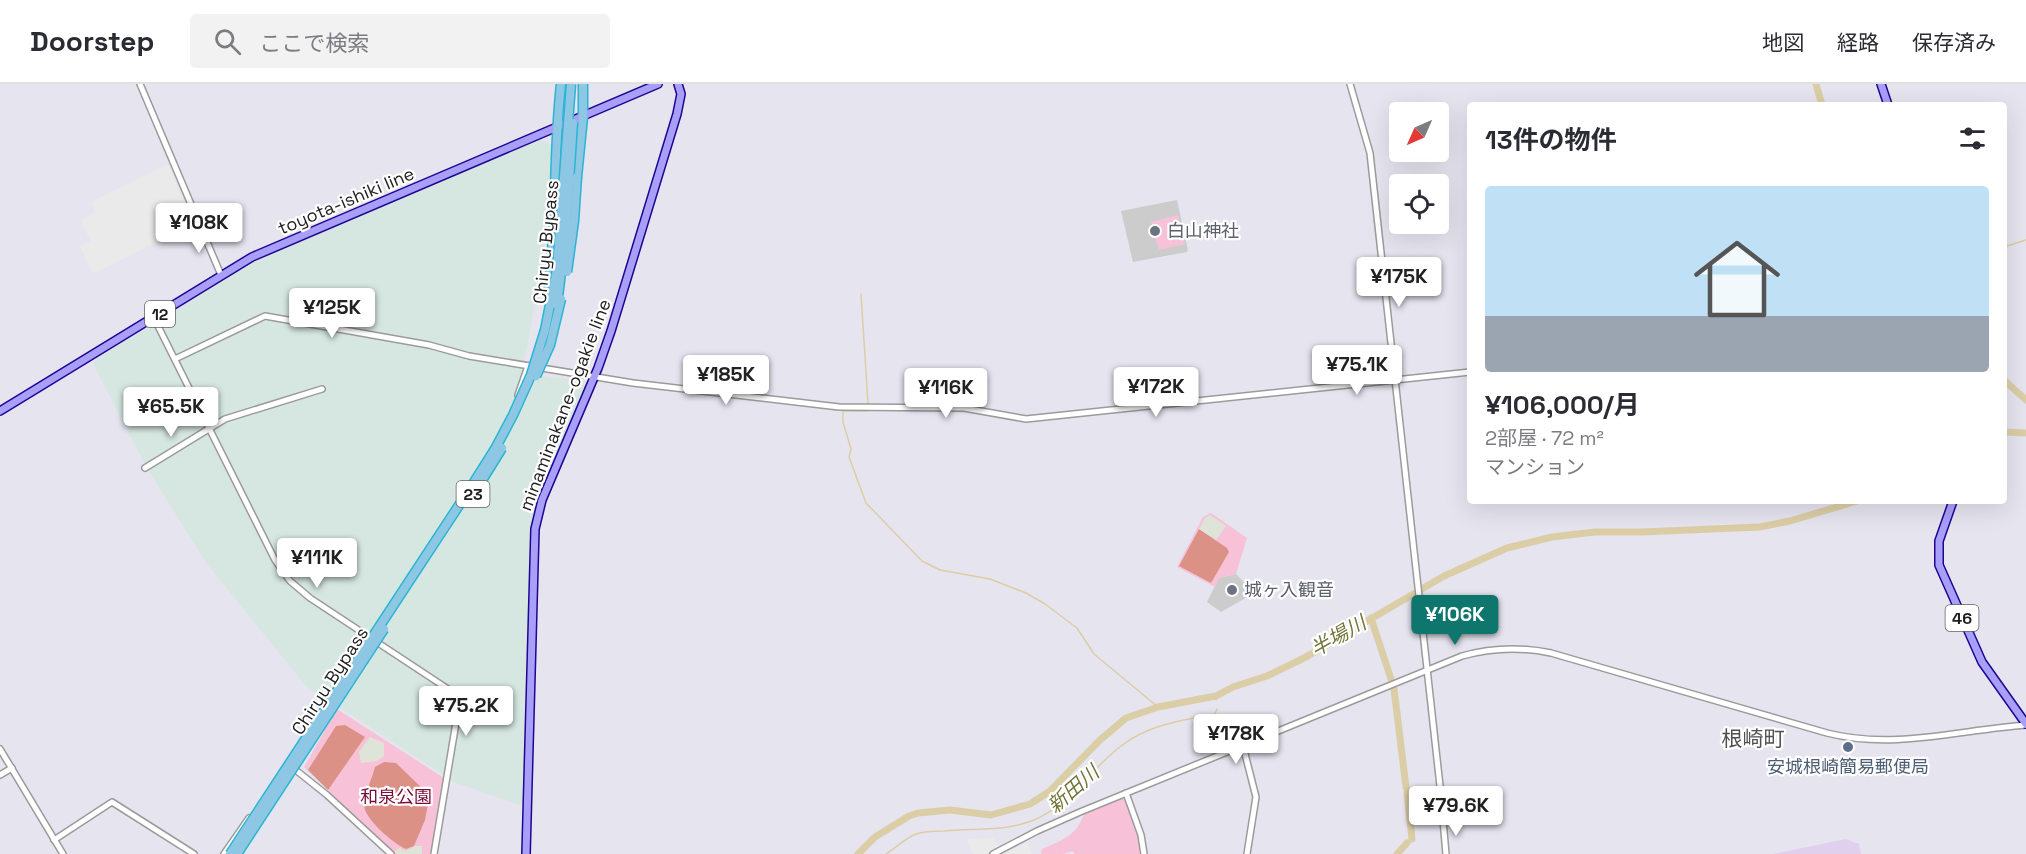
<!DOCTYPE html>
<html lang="ja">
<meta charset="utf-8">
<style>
:root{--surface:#fff;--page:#f2f2f3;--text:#2b2b33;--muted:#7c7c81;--line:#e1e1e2;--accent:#0f766e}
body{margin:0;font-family:"Space Grotesk","Noto Sans JP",sans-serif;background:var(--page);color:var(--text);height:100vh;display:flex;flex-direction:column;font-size:22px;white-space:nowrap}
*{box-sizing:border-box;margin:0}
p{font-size:20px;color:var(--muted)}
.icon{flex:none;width:33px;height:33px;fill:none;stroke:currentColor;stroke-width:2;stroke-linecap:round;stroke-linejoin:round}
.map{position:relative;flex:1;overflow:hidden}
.drawer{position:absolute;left:1467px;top:18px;width:540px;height:402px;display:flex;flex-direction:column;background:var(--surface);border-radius:6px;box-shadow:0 6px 24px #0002}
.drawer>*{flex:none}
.needle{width:39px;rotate:225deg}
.tools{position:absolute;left:1389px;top:18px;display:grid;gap:12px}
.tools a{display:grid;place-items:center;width:60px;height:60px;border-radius:6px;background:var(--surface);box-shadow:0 6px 24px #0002;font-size:30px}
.price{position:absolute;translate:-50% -51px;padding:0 14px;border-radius:6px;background:#fff;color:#222;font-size:20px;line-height:39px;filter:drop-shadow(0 2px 3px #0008)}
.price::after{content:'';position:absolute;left:50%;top:36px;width:18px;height:14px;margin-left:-9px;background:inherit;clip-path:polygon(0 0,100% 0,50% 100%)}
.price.current{background:var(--accent);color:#fff}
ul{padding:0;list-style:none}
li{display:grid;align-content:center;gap:12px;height:318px;padding:0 18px}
li span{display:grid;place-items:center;height:186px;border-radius:6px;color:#555}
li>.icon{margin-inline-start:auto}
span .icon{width:108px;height:108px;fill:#fffc;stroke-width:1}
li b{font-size:26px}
h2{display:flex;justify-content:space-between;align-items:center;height:72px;padding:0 18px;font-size:26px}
header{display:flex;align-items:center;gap:36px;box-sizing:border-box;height:84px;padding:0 30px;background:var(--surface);border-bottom:2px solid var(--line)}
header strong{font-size:28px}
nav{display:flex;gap:33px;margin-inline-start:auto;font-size:21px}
.search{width:420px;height:54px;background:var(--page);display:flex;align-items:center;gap:15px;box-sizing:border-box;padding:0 21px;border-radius:6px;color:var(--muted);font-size:22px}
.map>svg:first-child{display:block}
.industrial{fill:#d6e7e2}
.religious{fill:#ccc}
.farmland{fill:#e1d0ed}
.park{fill:#f7c2d7}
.pitch{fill:#db9185}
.parking{fill:#eaeaea}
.plaza{fill:#dee4d8}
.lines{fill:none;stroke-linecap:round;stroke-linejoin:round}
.stream{stroke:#dbcea6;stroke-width:1.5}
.river{stroke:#dbcea6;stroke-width:7}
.minor-casing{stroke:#9b9b9b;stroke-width:8}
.major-casing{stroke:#210592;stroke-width:10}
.highway-casing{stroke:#2ab5d4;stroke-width:11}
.minor{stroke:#fff;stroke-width:5}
.major{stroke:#a89ff8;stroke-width:7}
.highway{stroke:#8ec7e3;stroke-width:8}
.highway-bridge-casing{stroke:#2ab5d4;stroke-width:11;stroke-linecap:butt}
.highway-bridge{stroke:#8ec7e3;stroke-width:8}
.worship-dot{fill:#6b7280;stroke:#fff;stroke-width:2}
.service-dot{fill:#5c6f8a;stroke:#fff;stroke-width:2}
.labels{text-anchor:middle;stroke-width:4.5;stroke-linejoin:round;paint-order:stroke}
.shield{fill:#fff;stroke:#626262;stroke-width:1.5}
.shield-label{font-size:16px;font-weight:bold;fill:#1e1e1e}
.street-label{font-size:18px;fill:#1e1e1e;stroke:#fff}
.worship-label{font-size:18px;fill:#5b616d;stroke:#fff;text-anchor:start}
.service-label{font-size:18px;fill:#4e5e75;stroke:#fff}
.park-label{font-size:18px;fill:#780f39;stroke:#fff}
.water-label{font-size:20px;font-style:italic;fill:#737439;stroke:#fff}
.quarter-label{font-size:21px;fill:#515151;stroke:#fff}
</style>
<header>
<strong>Doorstep</strong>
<div class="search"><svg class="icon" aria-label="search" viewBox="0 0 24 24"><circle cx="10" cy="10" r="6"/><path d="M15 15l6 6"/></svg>ここで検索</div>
<nav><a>地図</a><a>経路</a><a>保存済み</a></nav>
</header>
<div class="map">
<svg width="2026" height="770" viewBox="0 0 2026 770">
<rect width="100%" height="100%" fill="#e6e4ef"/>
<!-- industrial -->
<path class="industrial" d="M540,55L551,61L550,102L542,183L522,289L588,298L545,402L531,443L524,718L520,721L456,699L306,602L207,480L148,386L93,280L96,275L164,234L259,174Z"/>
<!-- religious -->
<g class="religious">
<path d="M1177,116L1188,166L1187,168L1133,178L1121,127Z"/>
<path d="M1236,490L1254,509L1221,528L1207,518L1219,494Z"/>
</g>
<!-- farmland -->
<path class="farmland" d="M1846,755L1859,760L1861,770H1773Z"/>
<!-- park -->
<g class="park">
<path d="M1178,131L1185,160L1159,166L1151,138Z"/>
<path d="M1211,429L1247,454L1236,490L1219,494L1215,503L1177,483L1203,433Z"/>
<path d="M337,625L447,696L431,770H394L304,683Z"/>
<path d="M1123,713L1125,714L1137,748L1142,770H1074L1073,767L1063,770H1041L1042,765C1065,755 1076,752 1085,728Z"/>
</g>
<!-- pitch -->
<g class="pitch">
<path d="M1199,445L1227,464L1229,468L1211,499L1179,482Z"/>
<path d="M345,641L365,653L328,706L308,686L336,642Z"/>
<path d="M384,678L396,679L424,706L429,714L425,736L414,762L406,765C394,760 363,734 364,720C365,708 372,695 375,683Z"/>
</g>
<!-- parking -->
<g class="parking">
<path d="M168,80L193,138L192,140L95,189L92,188L80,162L91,157L80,136L96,128L91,118Z"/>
<path d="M994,754L999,763L986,770H974L966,755Z"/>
<path d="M1028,757L1032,770H1003Z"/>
</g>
<!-- plaza -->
<g class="plaza">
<path d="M1210,431L1226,442L1216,456L1199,445L1205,434Z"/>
<path d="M370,653L384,659V672L377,677L361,679L359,668Z"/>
<path d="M415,762H422V770H396L394,768L399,764L406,767Z"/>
</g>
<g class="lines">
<!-- stream -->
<g class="stream">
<path d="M2004,163L2026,156"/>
<path d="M861,210L868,320"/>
<path d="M868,327H843V338L851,365L849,373L866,419L922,477L940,486L990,495L1026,509L1045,520L1077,544L1094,570L1158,623"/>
<path d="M1216,612V616"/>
<path d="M886,770C895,764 906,754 916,750C924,747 935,747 944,747C975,744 1004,748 1034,736C1069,721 1091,685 1121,662C1148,641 1182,636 1215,630L1217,625"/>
</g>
<!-- river -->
<g class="river">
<path d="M1816,0L1822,21"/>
<path d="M2004,296L2026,316"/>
<path d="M2004,348L2026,349"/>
<path d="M1371,534L1391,595"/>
<path d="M1394,605L1406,703"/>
<path d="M1407,709L1412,755"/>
<path d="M858,770L875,753L909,732L918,729L950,726L991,731L1030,720L1050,707L1100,656L1126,634L1158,623L1216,612L1233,603L1267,592L1306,573L1444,492L1507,464L1552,453L1595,448H1642L1760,443L1790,437L1857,417"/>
<path d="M1397,770L1407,759"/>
</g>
<!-- minor casing -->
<g class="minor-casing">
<g id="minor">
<path d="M140,0L221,191"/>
<path d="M1350,0L1370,69L1440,702L1446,770"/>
<path d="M154,234L275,476L290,497L310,514L454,609L460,615L434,770"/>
<path d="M175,275L265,232L429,261L469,272L633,299L839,323L964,324L1026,335L1470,288"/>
<path d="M518,311L528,282"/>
<path d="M145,384L225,335L322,305"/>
<path d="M1243,662L1256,713L1247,770"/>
<path d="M0,665L63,770"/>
<path d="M292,683L327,711L391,770"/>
<path d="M0,691L12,684"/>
<path d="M1126,709L1141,751L1144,770"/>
<path d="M54,756L112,718L194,770"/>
<path d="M224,770L249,734"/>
<path d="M993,770L1037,747L1080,728L1462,572C1490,564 1522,563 1551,569L1827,649C1893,666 1959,646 2026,641"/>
</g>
</g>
<!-- major casing -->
<g class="major-casing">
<g id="major">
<path d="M1881,0L1888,21"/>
<path d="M0,327L252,173L658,0"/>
<path d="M1953,417L1939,457V481L1982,578L2026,640"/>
<path d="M526,770L535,445L542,416L598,284L611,247L677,30L681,10L678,0"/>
</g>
</g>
<!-- highway casing -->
<g class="highway-casing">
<g id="highway">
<path d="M577,93L583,33V0"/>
<path d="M548,212C557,141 553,71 561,0"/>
</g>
</g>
<!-- minor -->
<use href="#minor" class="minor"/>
<!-- major -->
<use href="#major" class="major"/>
<!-- highway -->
<use href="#highway" class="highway"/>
<!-- highway-bridge casing -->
<g class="highway-bridge-casing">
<g id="highway-bridge">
<path d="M567,188L574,137L577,93"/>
<path d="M557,221L565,156L573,39"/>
<path d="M536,292L550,261L561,215"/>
<path d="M476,406L502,364"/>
<path d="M230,770L471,403L495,365L513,331L531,291L545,246L557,185L571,0"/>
<path d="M237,770L384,545"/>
</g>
</g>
<!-- highway-bridge -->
<use href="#highway-bridge" class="highway-bridge"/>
</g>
<!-- markers -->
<g class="worship-dot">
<circle cx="1155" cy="147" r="6"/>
<circle cx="1232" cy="506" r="6"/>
</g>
<circle class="service-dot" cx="1848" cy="663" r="6"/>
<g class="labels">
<!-- shield labels -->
<g class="shield">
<rect x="145" y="217" width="30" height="26" rx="4.5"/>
<rect x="456.5" y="397" width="33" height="26" rx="4.5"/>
<rect x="1945.5" y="521" width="33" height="26" rx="4.5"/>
</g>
<g class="shield-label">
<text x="160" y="236">12</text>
<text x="473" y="416">23</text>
<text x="1962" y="540">46</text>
</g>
<!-- street labels -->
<g class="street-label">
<text transform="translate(346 117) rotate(-23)" y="6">toyota-ishiki line</text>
<text transform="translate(546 158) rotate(-84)" y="6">Chiryu Bypass</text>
<text transform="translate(565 321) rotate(-69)" y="6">minaminakane-ogakie line</text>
<text transform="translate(330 597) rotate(-57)" y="6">Chiryu Bypass</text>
</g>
<!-- worship labels -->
<g class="worship-label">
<text x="1167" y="153">白山神社</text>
<text x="1244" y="512">城ヶ入観音</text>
</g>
<!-- service labels -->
<g class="service-label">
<text x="1848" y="689">安城根崎簡易郵便局</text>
</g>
<!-- park labels -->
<g class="park-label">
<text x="396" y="719">和泉公園</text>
</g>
<!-- water labels -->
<g class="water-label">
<text transform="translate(1338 552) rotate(-30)" y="7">半場川</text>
<text transform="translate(1073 705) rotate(-41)" y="7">新田川</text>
</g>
<!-- quarter labels -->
<g class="quarter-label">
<text x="1753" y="662">根崎町</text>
</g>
</g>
</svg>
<div class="tools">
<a><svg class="needle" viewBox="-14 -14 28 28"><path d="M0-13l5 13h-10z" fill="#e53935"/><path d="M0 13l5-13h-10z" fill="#7c7c81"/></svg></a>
<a><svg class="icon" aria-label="locate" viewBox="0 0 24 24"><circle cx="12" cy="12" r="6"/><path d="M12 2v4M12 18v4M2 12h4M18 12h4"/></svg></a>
</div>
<b class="price" style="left:199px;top:170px">¥108K</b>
<b class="price" style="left:1399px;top:224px">¥175K</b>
<b class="price" style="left:332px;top:255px">¥125K</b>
<b class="price" style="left:1357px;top:312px">¥75.1K</b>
<b class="price" style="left:726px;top:322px">¥185K</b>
<b class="price" style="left:1156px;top:334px">¥172K</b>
<b class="price" style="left:946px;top:335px">¥116K</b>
<b class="price" style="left:171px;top:354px">¥65.5K</b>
<b class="price" style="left:317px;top:505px">¥111K</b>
<b class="price current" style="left:1455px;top:562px">¥106K</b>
<b class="price" style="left:466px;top:653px">¥75.2K</b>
<b class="price" style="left:1236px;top:681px">¥178K</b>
<b class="price" style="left:1456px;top:753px">¥79.6K</b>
<section class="drawer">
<h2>13件の物件<svg class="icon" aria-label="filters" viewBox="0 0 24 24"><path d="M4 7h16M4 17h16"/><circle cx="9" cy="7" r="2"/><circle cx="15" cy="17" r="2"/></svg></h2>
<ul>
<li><span style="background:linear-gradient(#bfe0f5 70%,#9aa5b1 0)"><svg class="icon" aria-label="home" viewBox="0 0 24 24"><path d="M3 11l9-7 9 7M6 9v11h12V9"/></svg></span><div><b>¥106,000/月</b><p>2部屋 · 72 m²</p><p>マンション</p></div></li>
</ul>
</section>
</div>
